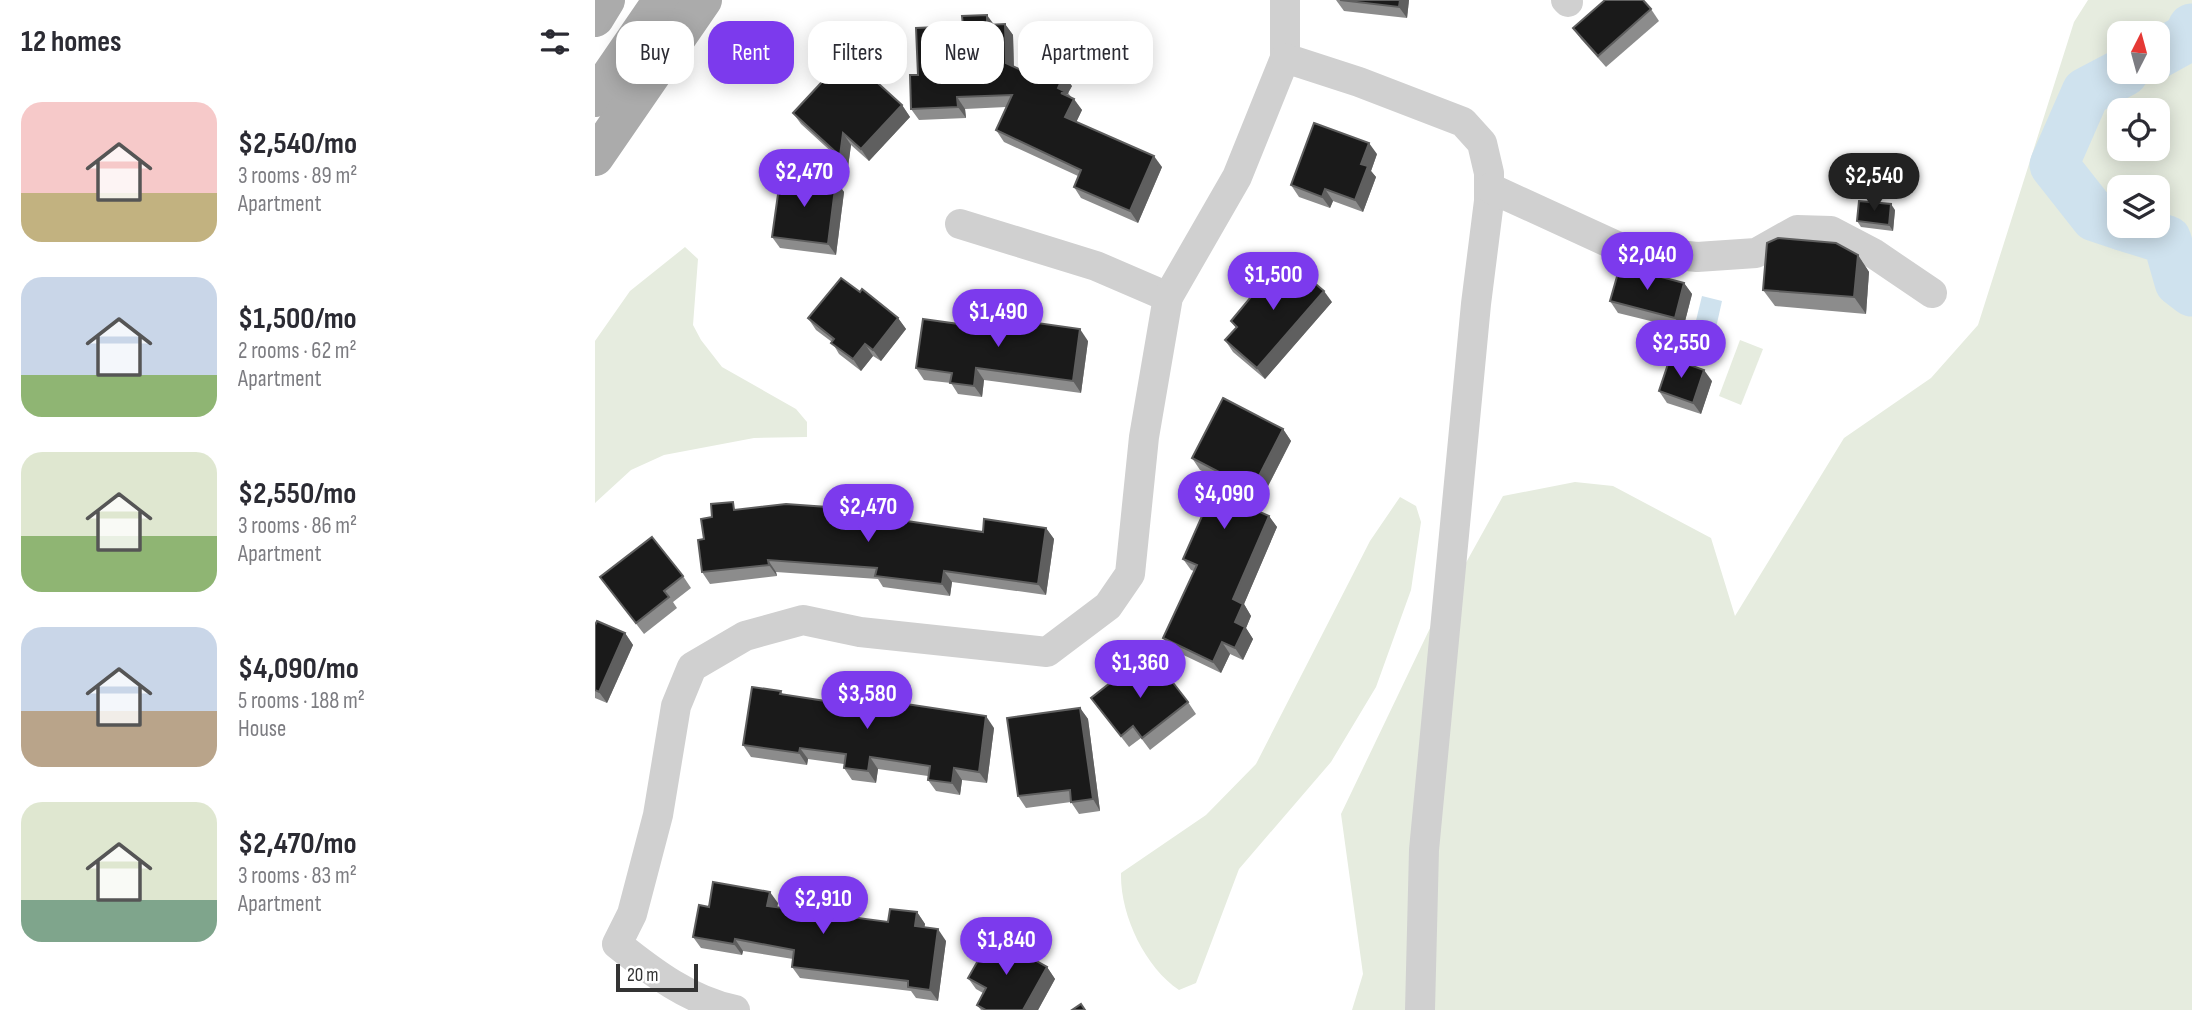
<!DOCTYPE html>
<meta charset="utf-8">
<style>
:root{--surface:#fff;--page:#f2f2f3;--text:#2b2b33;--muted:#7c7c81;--accent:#7c3aed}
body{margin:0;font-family:"Sofia Sans Condensed",sans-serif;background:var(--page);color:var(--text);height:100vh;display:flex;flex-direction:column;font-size:26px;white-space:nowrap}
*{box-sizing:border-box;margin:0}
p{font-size:23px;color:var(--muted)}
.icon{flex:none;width:38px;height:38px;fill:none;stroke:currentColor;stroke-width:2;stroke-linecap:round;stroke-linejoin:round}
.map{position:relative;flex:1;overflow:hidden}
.side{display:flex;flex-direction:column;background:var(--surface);width:595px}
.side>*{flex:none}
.guide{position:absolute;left:21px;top:21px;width:665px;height:63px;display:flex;gap:14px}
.needle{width:46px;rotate:6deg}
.tools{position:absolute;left:1512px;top:21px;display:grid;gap:14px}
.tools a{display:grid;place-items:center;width:63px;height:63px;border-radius:14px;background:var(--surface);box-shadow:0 4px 18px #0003;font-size:35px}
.scale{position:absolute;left:21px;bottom:18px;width:82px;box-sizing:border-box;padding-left:7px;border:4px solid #333;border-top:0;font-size:19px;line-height:24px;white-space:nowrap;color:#333;-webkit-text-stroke:5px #fff;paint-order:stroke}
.price{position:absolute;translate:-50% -60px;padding:0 16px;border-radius:24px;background:var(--accent);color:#fff;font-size:23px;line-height:46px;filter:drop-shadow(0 2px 4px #0008)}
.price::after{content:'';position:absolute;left:50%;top:42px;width:21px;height:16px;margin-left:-10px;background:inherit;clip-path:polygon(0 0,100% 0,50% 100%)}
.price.current{background:#222;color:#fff}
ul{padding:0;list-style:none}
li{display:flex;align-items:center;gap:21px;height:175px;padding:0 21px}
li span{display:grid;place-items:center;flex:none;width:196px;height:140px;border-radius:21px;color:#555}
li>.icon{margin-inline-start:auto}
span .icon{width:84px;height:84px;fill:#fffc;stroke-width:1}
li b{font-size:30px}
h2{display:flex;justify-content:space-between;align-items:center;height:84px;padding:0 21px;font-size:30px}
.tag{padding:0 24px;border-radius:21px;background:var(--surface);box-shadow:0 4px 18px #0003;font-size:24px;line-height:63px}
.tag.current{background:var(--accent);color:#fff}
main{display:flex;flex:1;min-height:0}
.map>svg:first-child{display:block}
.green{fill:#e6ecdf;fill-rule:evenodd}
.water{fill:#cfe2ee}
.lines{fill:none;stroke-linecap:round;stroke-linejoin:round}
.river{stroke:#cfe2ee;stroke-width:49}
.minor{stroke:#d0d0d0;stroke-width:30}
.major{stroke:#ababab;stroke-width:38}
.wall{fill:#8c8c8c}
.shaded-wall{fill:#5f5f5f}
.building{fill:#1a1a1a;stroke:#5f5f5f;stroke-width:2}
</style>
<main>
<section class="side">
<h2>12 homes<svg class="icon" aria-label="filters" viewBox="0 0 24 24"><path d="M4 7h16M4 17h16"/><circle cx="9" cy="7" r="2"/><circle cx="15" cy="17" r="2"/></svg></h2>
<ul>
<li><span style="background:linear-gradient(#f6c9c9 65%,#c2b280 0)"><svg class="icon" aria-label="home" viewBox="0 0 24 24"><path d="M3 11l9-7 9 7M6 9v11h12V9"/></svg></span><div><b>$2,540/mo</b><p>3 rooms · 89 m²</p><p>Apartment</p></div></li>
<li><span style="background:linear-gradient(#c9d6e8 70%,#8fb573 0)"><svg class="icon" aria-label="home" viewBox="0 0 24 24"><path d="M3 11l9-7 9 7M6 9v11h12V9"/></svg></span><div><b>$1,500/mo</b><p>2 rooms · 62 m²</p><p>Apartment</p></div></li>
<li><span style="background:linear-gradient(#dfe7d0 60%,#8fb573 0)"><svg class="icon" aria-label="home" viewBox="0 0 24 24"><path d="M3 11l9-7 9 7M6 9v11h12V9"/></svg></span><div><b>$2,550/mo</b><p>3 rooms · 86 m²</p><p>Apartment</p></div></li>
<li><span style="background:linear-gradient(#c9d6e8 60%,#b9a48a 0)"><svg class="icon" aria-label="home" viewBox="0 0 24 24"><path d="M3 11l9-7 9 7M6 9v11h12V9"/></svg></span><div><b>$4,090/mo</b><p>5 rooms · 188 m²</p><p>House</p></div></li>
<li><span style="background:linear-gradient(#dfe7d0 70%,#7fa58c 0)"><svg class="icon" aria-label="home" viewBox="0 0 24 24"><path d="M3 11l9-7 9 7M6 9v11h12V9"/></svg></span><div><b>$2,470/mo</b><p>3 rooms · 83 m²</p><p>Apartment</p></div></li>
</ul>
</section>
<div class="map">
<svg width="1597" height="1010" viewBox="0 0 1597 1010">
<rect width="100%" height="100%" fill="#fff"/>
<!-- green -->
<g class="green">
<path d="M1493,0H1597V1010H757L768,974L746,814L837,624L908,496L980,482L1018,486L1116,538L1140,616L1249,438L1336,378L1383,325L1479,22ZM1524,33H1563V72H1524ZM1524,110H1563V149H1524ZM1524,187H1563V226H1524Z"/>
<path d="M90,247L103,259L98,325L106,340L127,367L201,409L212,422V437L159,438L69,455L36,470L0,503V341L35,291Z"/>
<path d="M1145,340L1168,349L1146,405L1124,396Z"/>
<path d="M805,497L821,506L826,522L816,590L781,687L736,762L644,869L601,983L584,990C550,967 525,915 526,873L611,815L661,764L775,541Z"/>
</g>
<!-- water -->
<path class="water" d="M1107,296L1127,301L1116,350L1095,345Z"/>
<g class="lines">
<!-- river -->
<g class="river">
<path d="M1563,54L1594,37L1597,28"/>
<path d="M1524,225L1500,217L1459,165L1491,92L1529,72"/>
<path d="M1527,226L1572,240L1584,282L1597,292"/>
</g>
<!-- minor -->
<g class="minor">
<path d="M690,0V58L764,82L868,122L887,143L894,173V201L881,304L829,850L825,1010"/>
<path d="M971,0L973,2"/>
<path d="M895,188L1028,249L1102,257L1161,253L1202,230L1236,231L1278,253L1337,293"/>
<path d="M365,224L501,266L573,297"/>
<path d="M140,1010C95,1001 57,972 22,944L37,914L63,815L81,706L97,667L150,636L208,620L265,632L452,652L513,606L535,574L549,437L573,297L642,177L690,58"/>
</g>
<!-- major -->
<g class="major">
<path d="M0,18L11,0"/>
<path d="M0,98L67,0"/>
<path d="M0,157L108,0"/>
</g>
</g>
<!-- wall -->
<g class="wall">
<path d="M741,0H814L812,18L749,11Z"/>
<path d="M1056,9L1064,21L1011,67L986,39L978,28Z"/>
<path d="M398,24H410L418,35L419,67L443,78L477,86L473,93L487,110L481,122L567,167L543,223L486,198L479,187L483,176L409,142L401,130L411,107L370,109L371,118L324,120L316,109L323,75Z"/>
<path d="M307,105L315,117L274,161L256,145L253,167L206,124L198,113Z"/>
<path d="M782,154L776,171L781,177L768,212L738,201L735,208L704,197L696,185Z"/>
<path d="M241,181L249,192L241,255L185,248L177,237Z"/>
<path d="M1300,210L1298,231L1266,227L1262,221Z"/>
<path d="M1263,255L1274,272L1271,314L1180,306L1168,290Z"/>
<path d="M1089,283L1097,294L1088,329L1023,313L1015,301Z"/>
<path d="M265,292L303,318L311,329L286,361L278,356L266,371L244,354L237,342L221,330L213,318Z"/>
<path d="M737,302L670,379L638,352L630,340L641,328L636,321Z"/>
<path d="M493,341L486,393L389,380L387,397L363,394L356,383L329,380L321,368Z"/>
<path d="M1117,381L1106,414L1072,403L1064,391Z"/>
<path d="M688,429L696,441L661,510L674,516L682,527L649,604L656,616L651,628L658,639L648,660L635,654L626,673L576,649L568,638L599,571L596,570L588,559L623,479L605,470L597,458Z"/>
<path d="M232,507L236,512L388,532L451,528L459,539L451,595L357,582L355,596L288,587L283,579L181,572L182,576L115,584L107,572L109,539L117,517L144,510Z"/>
<path d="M88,576L96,588L78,602L82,608L49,634L5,577Z"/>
<path d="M0,625L30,633L38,645L12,703L0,698Z"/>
<path d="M548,678L593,702L601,714L555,750L546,738L534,747L496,698Z"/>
<path d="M186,691L188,695L399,728L392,783L367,780L365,795L341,791L333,780V776L283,769L281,783L257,780L249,768V764L213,759L212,765L156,757L148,745Z"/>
<path d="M485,708L493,719L505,811L484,814L476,802L431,808L423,796Z"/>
<path d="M183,903L182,908L293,922L322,912L330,924L329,927L351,941L343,1001L321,998L316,991L205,978L197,967L198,959L148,951L147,955L106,948L98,937L114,907Z"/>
<path d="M452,967L460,979L443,1010H386L382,1005L388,993L381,989L373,978Z"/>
</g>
<!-- shaded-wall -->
<g class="shaded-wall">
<path d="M805,0H814L812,18L804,7Z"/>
<path d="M392,15L400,26L392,25Z"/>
<path d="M410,24L418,35L419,75L411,63Z"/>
<path d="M469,75L477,86L473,93L463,88Z"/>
<path d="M362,97L370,109L371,118L363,107Z"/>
<path d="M479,99L487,110L478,129L470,117Z"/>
<path d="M307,105L315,117L274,161L266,149Z"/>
<path d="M248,133L256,145L253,167L245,156Z"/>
<path d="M774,143L782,154L776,171L781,177L768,212L760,200L766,164Z"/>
<path d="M559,156L567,167L543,223L535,211Z"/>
<path d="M241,181L249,192L241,255L233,244Z"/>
<path d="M730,189L738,201L735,208L727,197Z"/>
<path d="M1296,204L1300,210L1298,231L1294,225Z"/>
<path d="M1263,255L1274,272L1271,314L1259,297Z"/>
<path d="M1089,283L1097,294L1088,329L1080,318Z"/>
<path d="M729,291L737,302L670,379L662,368Z"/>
<path d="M303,318L311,329L286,361L278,350Z"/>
<path d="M485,329L493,341L486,393L478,381Z"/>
<path d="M270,344L278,356L266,371L258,359Z"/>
<path d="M381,368L389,380L387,397L379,386Z"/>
<path d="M1109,370L1117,381L1106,414L1098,403Z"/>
<path d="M688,429L696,441L657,517L649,505Z"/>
<path d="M674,516L682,527L649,604L656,616L651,628L658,639L648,660L640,648V622L638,599Z"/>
<path d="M451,528L459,539L451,595L443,584Z"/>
<path d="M173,560L181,572L182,576L174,565Z"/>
<path d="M349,571L357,582L355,596L347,584Z"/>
<path d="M30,633L38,645L12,703L4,692Z"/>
<path d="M627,642L635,654L626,673L618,662Z"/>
<path d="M485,708L493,719L505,811L498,799Z"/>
<path d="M391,716L399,728L392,783L384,772Z"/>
<path d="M205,748L213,759L212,765L204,753Z"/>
<path d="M275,757L283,769L281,783L273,771Z"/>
<path d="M359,768L367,780L365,795L357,783Z"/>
<path d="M175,892L183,903L180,918L172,906Z"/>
<path d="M322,912L330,924L328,938L320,926Z"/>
<path d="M343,929L351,941L343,1001L335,990Z"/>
<path d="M140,939L148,951L147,955L139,944Z"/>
<path d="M452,967L460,979L443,1010H428Z"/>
</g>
<!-- building -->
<g class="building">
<path d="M745,0H805L804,7Z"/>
<path d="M1010,0H1048L1056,9L1003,56L978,28Z"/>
<path d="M392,15V25L410,24L411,63L443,78L449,65L469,75L463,88L473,93H466L479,99L470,117L559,156L535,211L479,187L486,170L401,130L417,95L362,97L363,107L316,109L315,75H323L321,28L368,26L367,16Z"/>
<path d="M252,55L307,105L266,149L248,133L245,156L198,113Z"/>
<path d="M719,123L774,143L766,164L773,166L760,200L730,189L727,197L696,185Z"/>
<path d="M186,173L241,181L233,244L177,237Z"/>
<path d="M1264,201L1296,204L1294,225L1262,221Z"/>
<path d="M1183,238L1241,243L1263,255L1259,297L1168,290L1172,243Z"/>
<path d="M689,257L729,291L662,368L630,340L642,327L636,321Z"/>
<path d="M1025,266L1089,283L1080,318L1015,301Z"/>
<path d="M246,278L265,292L267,289L303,318L278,350L270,344L258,359L236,343L239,339L213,318Z"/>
<path d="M328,319L364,324V320L420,327L421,320L485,329L478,381L381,368L379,386L355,383L357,373L321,368Z"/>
<path d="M1075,358L1109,370L1098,403L1064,391Z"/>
<path d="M628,398L688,429L649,505L674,516L638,599L648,604L640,622L650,627L640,648L627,642L618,662L568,638L602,565L588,559L626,473L597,458Z"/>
<path d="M138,502L139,510L191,504L232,507L231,512L270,515L388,532L389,519L451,528L443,584L349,571L347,584L280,576L282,568L173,560L174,565L107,572L103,540L109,539L106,519L117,517L116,504Z"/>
<path d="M57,537L88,576L69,591L74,597L41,623L5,577Z"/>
<path d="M2,621L30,633L4,692L0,690V625Z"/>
<path d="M558,657L593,702L547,738L538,726L526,736L496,698L538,665L548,678Z"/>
<path d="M157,687L186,691L185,694L237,702L238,693L391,716L384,772L359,768L357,783L333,780L335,766L275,757L273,771L249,768L251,754L205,748L204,753L148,745Z"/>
<path d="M485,708L498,799L476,802L475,790L423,796L412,718Z"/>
<path d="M118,882L175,892L172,906L293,922L295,909L322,912L320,926L343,929L335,990L313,987V981L197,967L199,950L140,939L139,944L98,937L104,905L114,907Z"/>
<path d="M397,936L452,967L428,1010H391L382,1005L391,988L373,978Z"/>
<path d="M486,1004L490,1010H477Z"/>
</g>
</svg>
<div class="tools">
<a><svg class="needle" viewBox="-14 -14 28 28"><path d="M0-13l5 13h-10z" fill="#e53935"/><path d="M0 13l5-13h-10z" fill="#7c7c81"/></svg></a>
<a><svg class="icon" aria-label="locate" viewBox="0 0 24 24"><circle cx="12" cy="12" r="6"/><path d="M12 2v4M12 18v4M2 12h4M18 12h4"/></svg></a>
<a><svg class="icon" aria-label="layers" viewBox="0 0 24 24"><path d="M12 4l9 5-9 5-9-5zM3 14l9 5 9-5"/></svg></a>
</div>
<div class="scale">20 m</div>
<b class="price" style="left:209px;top:209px">$2,470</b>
<b class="price current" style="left:1279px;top:213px">$2,540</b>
<b class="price" style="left:1052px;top:292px">$2,040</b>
<b class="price" style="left:678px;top:312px">$1,500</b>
<b class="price" style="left:403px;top:349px">$1,490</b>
<b class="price" style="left:1086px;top:380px">$2,550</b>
<b class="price" style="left:629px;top:531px">$4,090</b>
<b class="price" style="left:273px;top:544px">$2,470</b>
<b class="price" style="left:545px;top:700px">$1,360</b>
<b class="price" style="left:272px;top:731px">$3,580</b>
<b class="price" style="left:228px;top:936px">$2,910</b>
<b class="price" style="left:411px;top:977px">$1,840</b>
<div class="guide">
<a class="tag">Buy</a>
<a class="tag current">Rent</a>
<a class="tag">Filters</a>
<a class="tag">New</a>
<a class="tag">Apartment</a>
</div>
</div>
</main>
